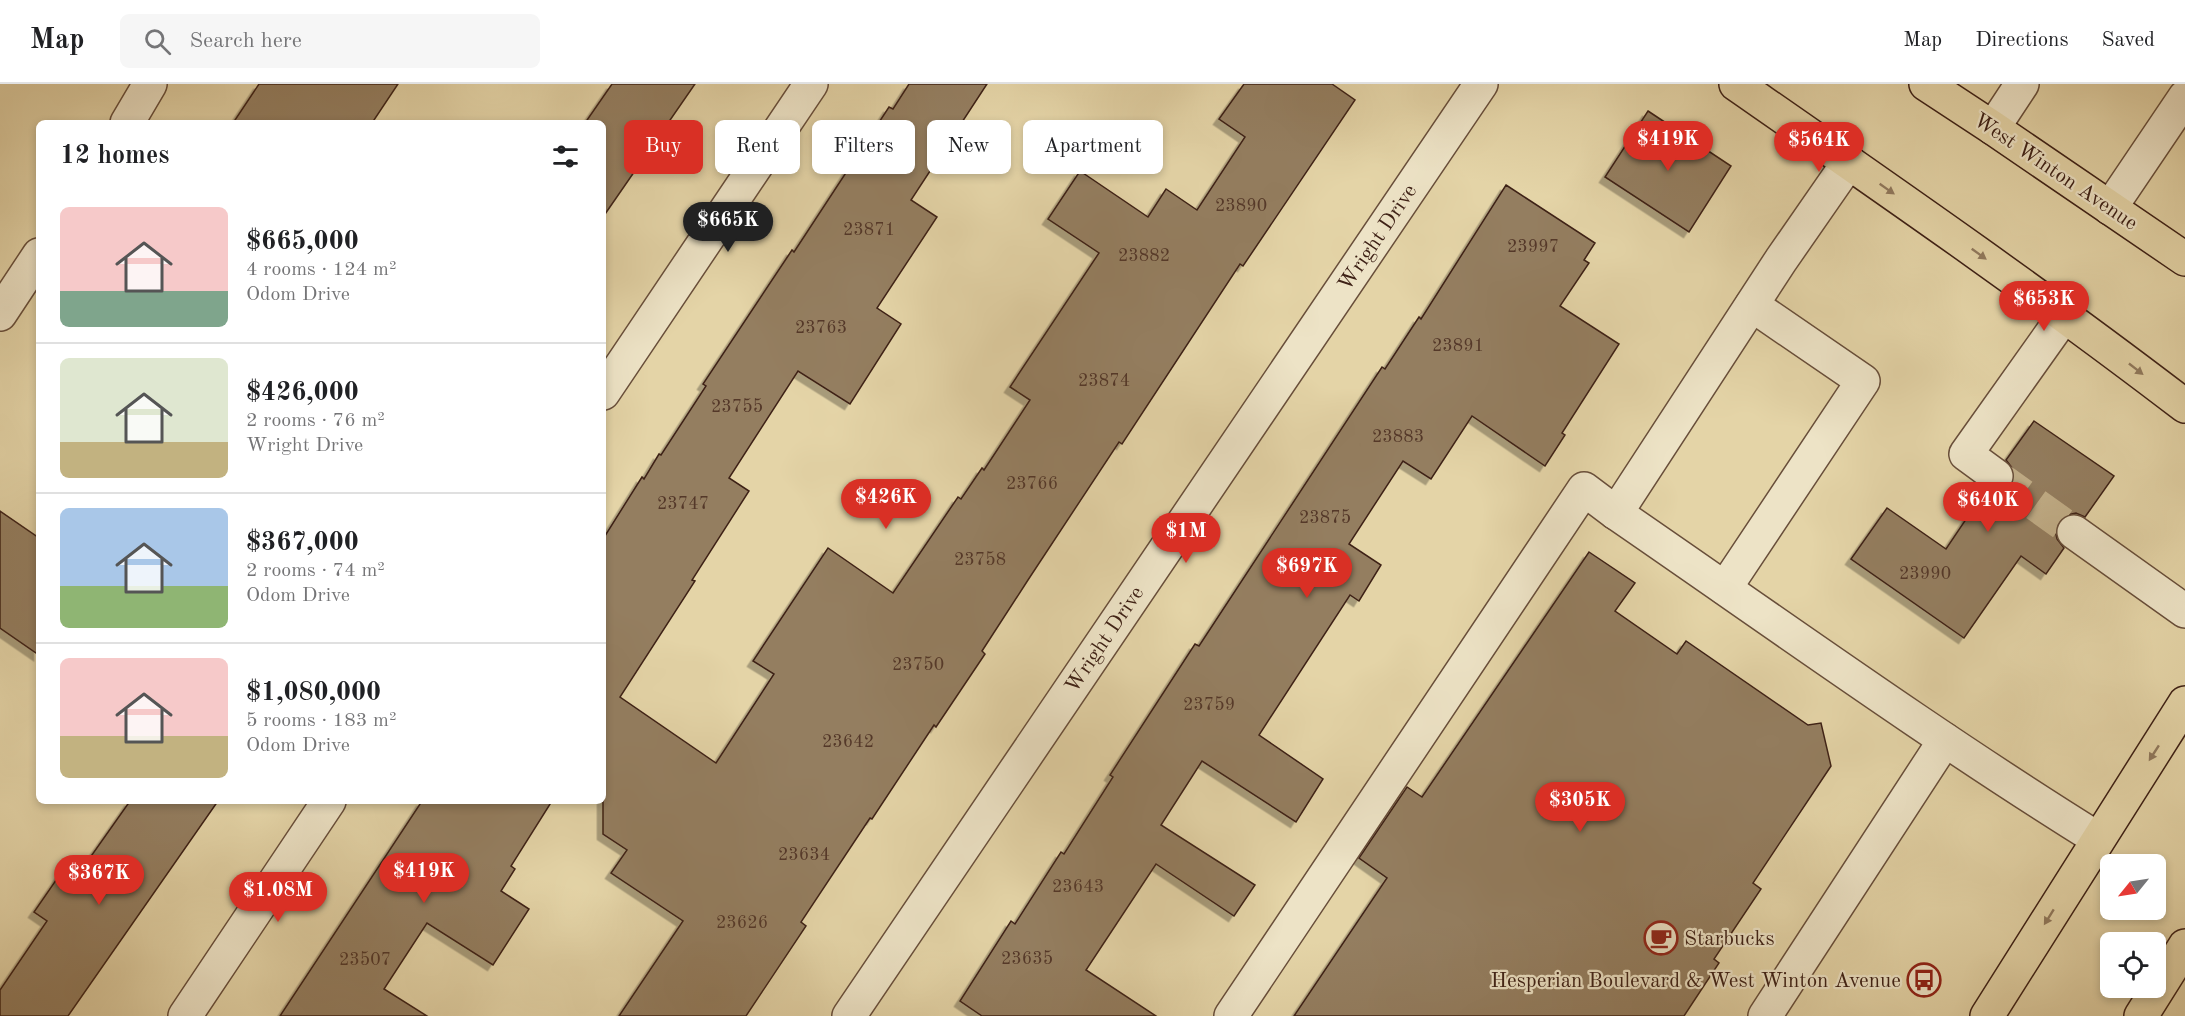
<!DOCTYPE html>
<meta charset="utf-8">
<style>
:root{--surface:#fff;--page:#f6f6f6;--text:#202124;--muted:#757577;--line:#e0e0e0;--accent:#d93025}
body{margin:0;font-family:"Old Standard TT",serif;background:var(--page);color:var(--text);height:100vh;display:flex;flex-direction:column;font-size:22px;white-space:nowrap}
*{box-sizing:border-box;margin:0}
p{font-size:20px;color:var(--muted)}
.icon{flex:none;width:33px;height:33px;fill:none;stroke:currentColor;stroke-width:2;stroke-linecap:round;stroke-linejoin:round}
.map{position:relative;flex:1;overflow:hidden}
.drawer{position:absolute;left:36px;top:36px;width:570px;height:684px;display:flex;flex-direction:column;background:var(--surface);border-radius:9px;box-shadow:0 3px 9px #0003}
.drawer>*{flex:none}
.guide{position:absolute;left:624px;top:36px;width:570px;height:54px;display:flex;gap:12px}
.needle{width:39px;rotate:240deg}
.controls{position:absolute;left:2100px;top:770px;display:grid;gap:12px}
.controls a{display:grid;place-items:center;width:66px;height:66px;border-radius:9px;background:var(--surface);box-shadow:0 3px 9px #0003;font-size:30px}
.price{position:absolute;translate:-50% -51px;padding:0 14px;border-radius:21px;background:var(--accent);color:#fff;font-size:20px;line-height:39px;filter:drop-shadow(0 2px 3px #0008)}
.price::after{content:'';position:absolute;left:50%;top:36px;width:18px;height:14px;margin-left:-9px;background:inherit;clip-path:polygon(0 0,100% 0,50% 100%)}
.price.selected{background:#222;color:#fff}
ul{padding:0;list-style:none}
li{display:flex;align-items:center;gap:18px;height:150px;padding:0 24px}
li+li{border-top:2px solid var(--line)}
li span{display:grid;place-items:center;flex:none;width:168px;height:120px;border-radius:9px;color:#555}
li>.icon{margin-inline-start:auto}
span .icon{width:72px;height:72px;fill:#fffc;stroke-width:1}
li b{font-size:26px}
h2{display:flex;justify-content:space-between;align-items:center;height:72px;padding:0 24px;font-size:26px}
.pill{padding:0 21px;border-radius:9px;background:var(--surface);box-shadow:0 3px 9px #0003;font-size:21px;line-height:54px}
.pill.selected{background:var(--accent);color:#fff}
header{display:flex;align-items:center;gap:36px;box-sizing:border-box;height:84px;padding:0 30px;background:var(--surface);border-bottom:2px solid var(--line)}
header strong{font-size:28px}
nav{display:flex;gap:33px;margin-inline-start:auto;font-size:21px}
.search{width:420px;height:54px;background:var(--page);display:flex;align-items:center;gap:15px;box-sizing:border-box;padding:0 21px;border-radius:9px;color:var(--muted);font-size:22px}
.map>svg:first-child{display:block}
.building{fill:#947e61;stroke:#3e2116;stroke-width:1.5;filter:url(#shadow)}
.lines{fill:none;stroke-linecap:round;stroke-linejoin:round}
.minor-tunnel{stroke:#c3b08a;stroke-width:33;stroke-dasharray:33 16;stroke-linecap:butt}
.minor-casing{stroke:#684e3a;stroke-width:36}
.major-casing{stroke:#3e2116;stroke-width:36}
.minor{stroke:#ede3c6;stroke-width:33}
.major{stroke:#e4d4a7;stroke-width:33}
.oneway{fill:#917a5e}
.labels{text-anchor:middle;stroke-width:4.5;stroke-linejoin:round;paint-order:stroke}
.number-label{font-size:18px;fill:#543829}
.street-label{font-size:21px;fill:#3e2116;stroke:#ede3c6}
.poi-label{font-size:21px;fill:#3e2116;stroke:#ede3c6;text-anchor:start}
</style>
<header>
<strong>Map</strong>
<div class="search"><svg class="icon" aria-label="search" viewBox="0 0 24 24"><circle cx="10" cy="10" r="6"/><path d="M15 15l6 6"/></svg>Search here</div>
<nav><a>Map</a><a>Directions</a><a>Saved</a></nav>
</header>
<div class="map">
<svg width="2185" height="932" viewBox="0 0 2185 932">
<defs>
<filter id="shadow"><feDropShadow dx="-5.5" dy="5.5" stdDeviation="0" flood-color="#0004"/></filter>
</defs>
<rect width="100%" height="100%" fill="#e4d4a7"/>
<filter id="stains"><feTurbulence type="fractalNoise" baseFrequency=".00333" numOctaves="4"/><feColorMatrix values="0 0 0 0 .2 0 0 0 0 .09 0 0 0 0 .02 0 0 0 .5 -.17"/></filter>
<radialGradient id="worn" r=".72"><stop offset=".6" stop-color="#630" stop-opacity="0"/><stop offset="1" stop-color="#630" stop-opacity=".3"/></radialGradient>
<!-- building -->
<g class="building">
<path d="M259,0H398L372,39H233Z"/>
<path d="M612,0H695L603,133V39H585Z"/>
<path d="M909,0H987L911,116L937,133L877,224L901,240L850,320L798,287L729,394L749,407L692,496L695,497L620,613L716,679L774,590L753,577L828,464L893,509L958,413L961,415L982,384L984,386L1030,316L1010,303L1099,169L1048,135L1080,87L1148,133L1166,105L1197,126L1245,53L1219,35L1244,0H1332L1355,16L1243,182L1240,180L1122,360L1119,358L1028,496L982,567L985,570L936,643L934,641L872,735L870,734L801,838L806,842L746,932H619L683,837L611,789L627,766L603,750V455L642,393L644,395L659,370L661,371L706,302L703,300L792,166L794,168L889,23L893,25Z"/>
<path d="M1648,27L1731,82L1689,148L1605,93Z"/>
<path d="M1506,101L1595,159L1584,176L1589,179L1560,222L1619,260L1562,349L1565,351L1545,382L1472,332L1431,395L1403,377L1349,460L1381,481L1359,517L1350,511L1259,651L1323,695L1296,738L1202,677L1161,741L1255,801L1234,832L1156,780L1086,886L1156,932H982L960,917L1011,837L1015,840L1061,768L1064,770L1113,693L1110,691L1195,560L1199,562L1382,283L1385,285L1419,233L1421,235Z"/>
<path d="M2034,337L2114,392L2085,433L2076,429L2067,431L2058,438L2055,446L2057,455L2064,464L2046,490L2021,472L1964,554L1851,475L1887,424L1946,465L1985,407L1993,411L2003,409L2011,403L2014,395L2013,385L2006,376Z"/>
<path d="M0,427L39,454V571L0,544Z"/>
<path d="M1589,468L1635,499L1615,527L1677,570L1686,557L1808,641L1821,639L1831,682L1753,799L1761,805L1714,875L1719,879L1684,932H1294L1387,794L1359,774L1407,703L1422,713Z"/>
<path d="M130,717H218L68,932H0V906L47,837L34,828L63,786L75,795Z"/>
<path d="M422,717H552L511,782L515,785L501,807L529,825L493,881L427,839L384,905L427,932H280Z"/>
</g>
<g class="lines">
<!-- minor-tunnel -->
<path class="minor-tunnel" d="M1996,392L2074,448"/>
<!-- minor casing -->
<g class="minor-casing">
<g id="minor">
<path d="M127,39L150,0"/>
<path d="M1993,44L2022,0"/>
<path d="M2110,124L2185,13"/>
<path d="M0,230L39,171"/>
<path d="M603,309L811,0"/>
<path d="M1996,392L1966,370L2064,232"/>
<path d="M1616,429L1781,176L1849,78"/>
<path d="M2074,448L2185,527"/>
<path d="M1725,504L1863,297L1752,221"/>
<path d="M185,932L329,717"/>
<path d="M849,932L1481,0"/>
<path d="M1231,932L1584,405L1616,429C1776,539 1934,653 2098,755"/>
<path d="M1765,932L1945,656"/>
</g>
</g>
<!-- major casing -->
<g class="major-casing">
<g id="major">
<path d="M1736,0C1887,105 2039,210 2185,322"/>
<path d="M1926,0L1993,44L2185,175"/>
<path d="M1987,932L2185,619"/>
<path d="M2141,932L2185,862"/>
</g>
</g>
<!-- minor -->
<use href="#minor" class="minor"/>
<!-- major -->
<use href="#major" class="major"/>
</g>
<!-- one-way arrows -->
<defs><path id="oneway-solid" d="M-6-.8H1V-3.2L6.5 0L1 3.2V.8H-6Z" transform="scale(1.5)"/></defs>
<g class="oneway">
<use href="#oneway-solid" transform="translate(1887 105) rotate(35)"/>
<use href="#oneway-solid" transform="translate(1979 170) rotate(36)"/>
<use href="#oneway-solid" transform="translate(2136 285) rotate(38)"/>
<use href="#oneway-solid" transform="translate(2154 669) rotate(123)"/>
<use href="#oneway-solid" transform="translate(2049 833) rotate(122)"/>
</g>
<!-- icons -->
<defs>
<g id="cafe-ring" transform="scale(1.725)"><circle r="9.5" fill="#ede3c6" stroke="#8f2418" stroke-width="1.5"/><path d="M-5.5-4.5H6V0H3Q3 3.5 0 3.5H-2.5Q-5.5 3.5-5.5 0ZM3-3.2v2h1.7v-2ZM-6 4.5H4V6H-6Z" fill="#8f2418"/></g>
<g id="bus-ring" transform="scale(1.725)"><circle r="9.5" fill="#ede3c6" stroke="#8f2418" stroke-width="1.5"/><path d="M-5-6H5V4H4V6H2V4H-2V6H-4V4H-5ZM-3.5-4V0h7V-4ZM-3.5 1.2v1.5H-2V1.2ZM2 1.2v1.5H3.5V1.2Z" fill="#8f2418"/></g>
</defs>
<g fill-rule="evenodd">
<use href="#cafe-ring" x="1661" y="854"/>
<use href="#bus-ring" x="1924" y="896"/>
</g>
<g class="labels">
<!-- number labels -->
<g class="number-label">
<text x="1241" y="127">23890</text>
<text x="869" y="151">23871</text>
<text x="1533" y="168">23997</text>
<text x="1144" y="177">23882</text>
<text x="821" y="249">23763</text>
<text x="1458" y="267">23891</text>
<text x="1104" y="302">23874</text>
<text x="737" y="328">23755</text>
<text x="1398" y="358">23883</text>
<text x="1032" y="405">23766</text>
<text x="683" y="425">23747</text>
<text x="1325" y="439">23875</text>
<text x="980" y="481">23758</text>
<text x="1925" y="495">23990</text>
<text x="918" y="586">23750</text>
<text x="1209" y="626">23759</text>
<text x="848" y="663">23642</text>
<text x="804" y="776">23634</text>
<text x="1078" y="808">23643</text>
<text x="742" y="844">23626</text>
<text x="1027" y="880">23635</text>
<text x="365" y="881">23507</text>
</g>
<!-- street labels -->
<g class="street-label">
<text transform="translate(2056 87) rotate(34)" y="7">West Winton Avenue</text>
<text transform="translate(1377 153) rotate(-56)" y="7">Wright Drive</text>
<text transform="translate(1104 555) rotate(-56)" y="7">Wright Drive</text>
</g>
<!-- poi labels -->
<g class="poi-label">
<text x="1684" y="861">Starbucks</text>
<text x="1901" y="903" text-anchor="end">Hesperian Boulevard &amp; West Winton Avenue</text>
</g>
</g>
<rect width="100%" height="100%" filter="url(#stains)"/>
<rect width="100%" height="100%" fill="url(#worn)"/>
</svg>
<div class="controls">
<a><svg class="needle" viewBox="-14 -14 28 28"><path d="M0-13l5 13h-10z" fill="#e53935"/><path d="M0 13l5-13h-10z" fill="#757577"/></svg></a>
<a><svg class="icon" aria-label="locate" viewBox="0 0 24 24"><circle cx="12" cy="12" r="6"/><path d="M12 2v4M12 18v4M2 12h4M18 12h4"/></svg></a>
</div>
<b class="price" style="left:1668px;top:88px">$419K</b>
<b class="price" style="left:1819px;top:89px">$564K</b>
<b class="price selected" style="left:728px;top:169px">$665K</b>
<b class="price" style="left:2044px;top:248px">$653K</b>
<b class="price" style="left:886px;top:446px">$426K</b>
<b class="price" style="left:1988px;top:449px">$640K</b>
<b class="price" style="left:1186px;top:480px">$1M</b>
<b class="price" style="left:1307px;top:515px">$697K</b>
<b class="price" style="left:1580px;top:749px">$305K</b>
<b class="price" style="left:424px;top:820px">$419K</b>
<b class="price" style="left:99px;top:822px">$367K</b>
<b class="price" style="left:278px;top:839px">$1.08M</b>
<div class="guide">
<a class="pill selected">Buy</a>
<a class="pill">Rent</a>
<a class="pill">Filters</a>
<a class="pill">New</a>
<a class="pill">Apartment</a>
</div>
<section class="drawer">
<h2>12 homes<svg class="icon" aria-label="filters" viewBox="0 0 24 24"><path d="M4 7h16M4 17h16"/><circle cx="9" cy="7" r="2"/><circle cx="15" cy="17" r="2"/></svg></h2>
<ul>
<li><span style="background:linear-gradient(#f6c9c9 70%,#7fa58c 0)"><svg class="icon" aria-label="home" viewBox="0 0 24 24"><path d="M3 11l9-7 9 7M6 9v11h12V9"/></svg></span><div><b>$665,000</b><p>4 rooms · 124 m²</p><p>Odom Drive</p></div></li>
<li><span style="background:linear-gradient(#dfe7d0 70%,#c2b280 0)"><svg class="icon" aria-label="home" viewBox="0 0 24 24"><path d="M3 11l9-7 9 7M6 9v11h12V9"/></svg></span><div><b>$426,000</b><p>2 rooms · 76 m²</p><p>Wright Drive</p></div></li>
<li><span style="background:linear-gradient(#a9c7e8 65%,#8fb573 0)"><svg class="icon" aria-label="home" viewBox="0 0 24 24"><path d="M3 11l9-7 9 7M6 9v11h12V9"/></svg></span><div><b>$367,000</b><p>2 rooms · 74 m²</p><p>Odom Drive</p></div></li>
<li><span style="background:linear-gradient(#f6c9c9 65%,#c2b280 0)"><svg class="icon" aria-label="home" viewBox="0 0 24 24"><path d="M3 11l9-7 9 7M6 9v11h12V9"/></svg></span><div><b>$1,080,000</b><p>5 rooms · 183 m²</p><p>Odom Drive</p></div></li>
</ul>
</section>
</div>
